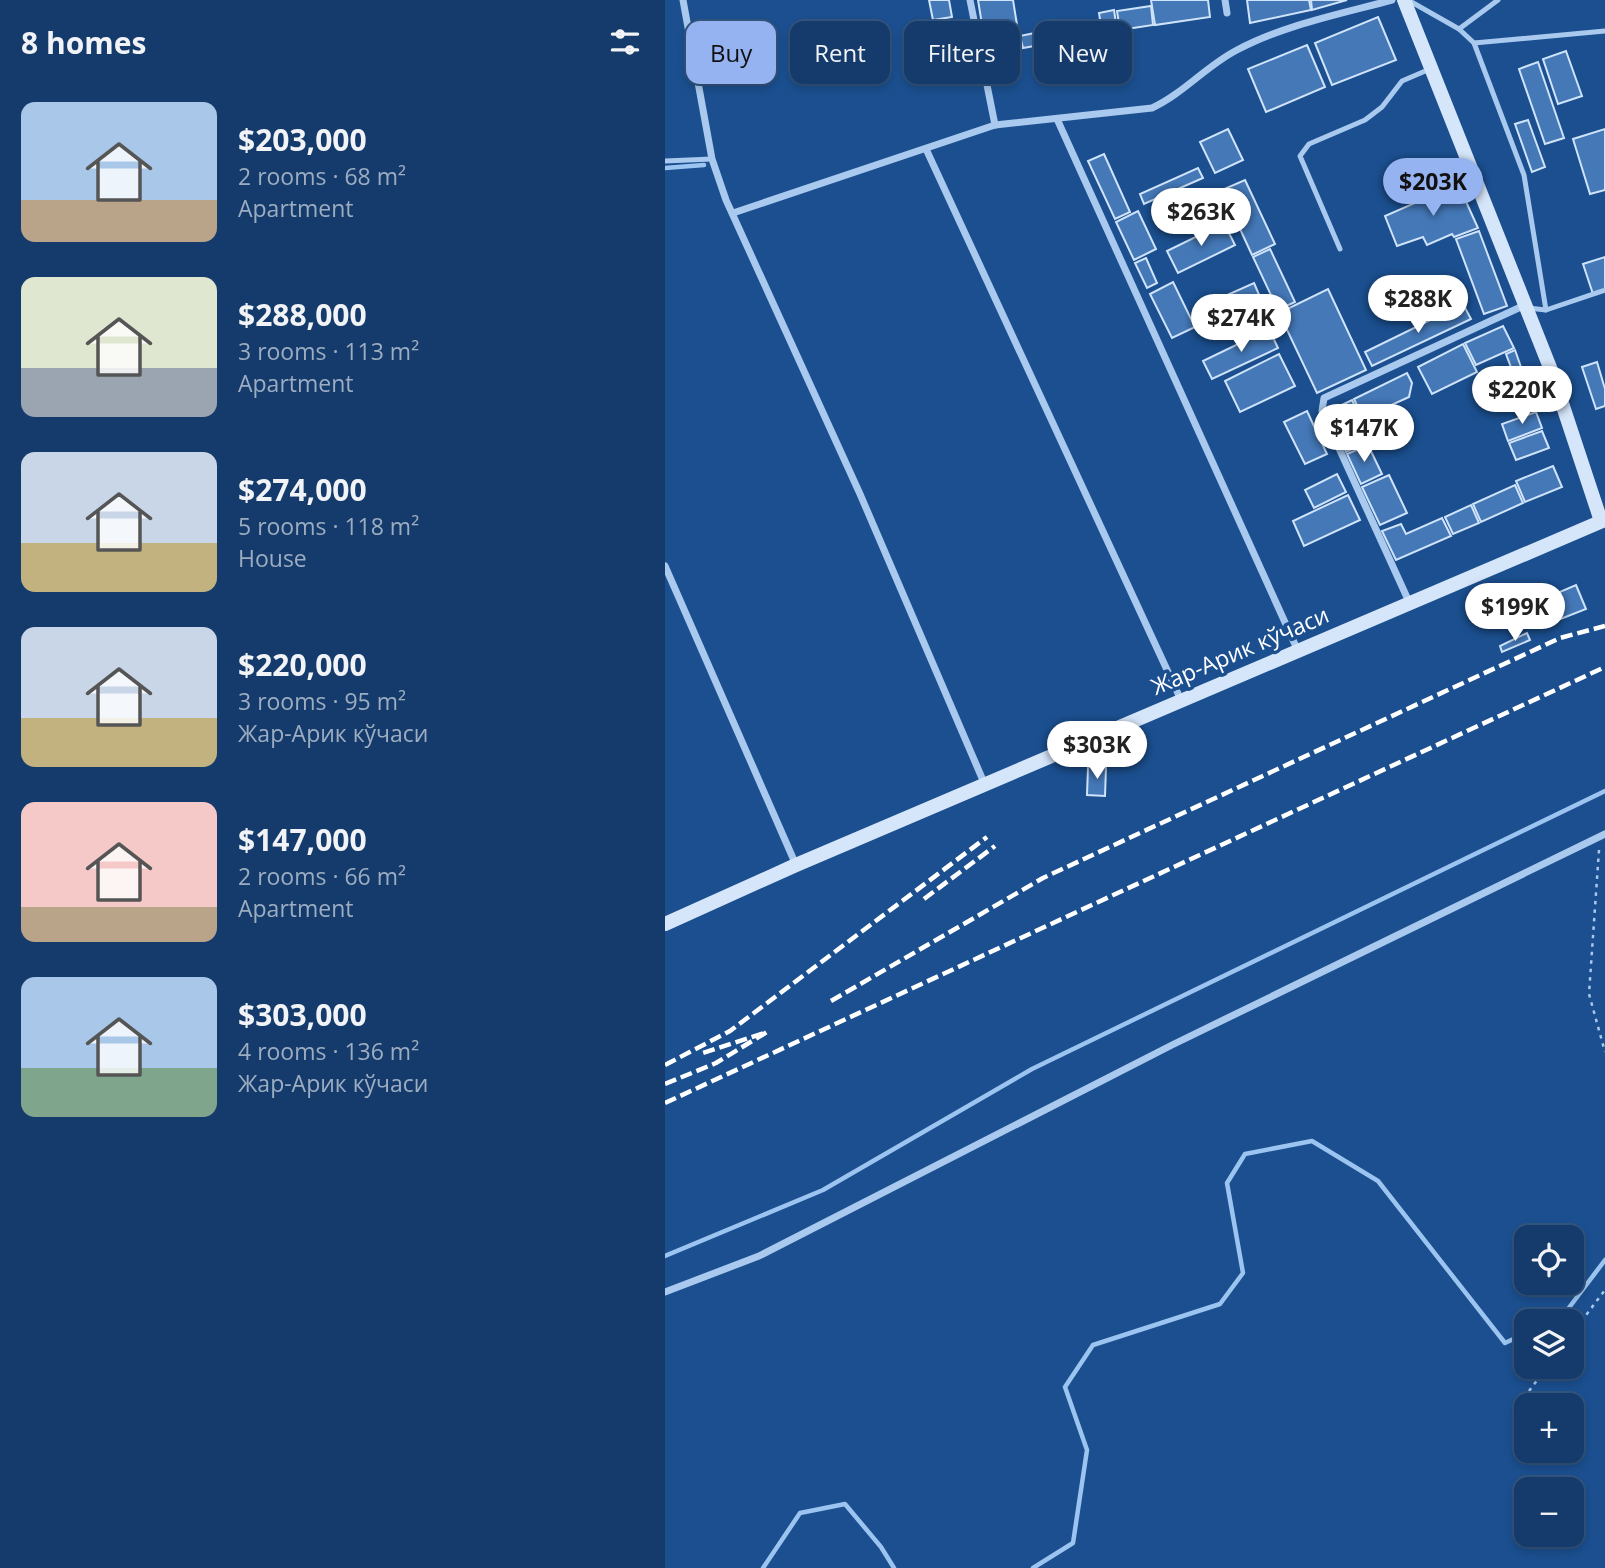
<!DOCTYPE html>
<meta charset="utf-8">
<style>
:root{--surface:#143b6b;--page:#214673;--text:#f1f3f6;--muted:#9dadc1;--line:#33557e;--accent:#95b2f1}
body{margin:0;font-family:"Open Sans",sans-serif;background:var(--page);color:var(--text);height:100vh;display:flex;flex-direction:column;font-size:26px;white-space:nowrap}
*{box-sizing:border-box;margin:0}
p{font-size:23px;color:var(--muted)}
.icon{flex:none;width:38px;height:38px;fill:none;stroke:currentColor;stroke-width:2;stroke-linecap:round;stroke-linejoin:round}
.map{position:relative;flex:1;overflow:hidden}
.details{display:flex;flex-direction:column;background:var(--surface);width:665px}
.details>*{flex:none}
.top-card{position:absolute;left:21px;top:21px;width:665px;height:63px;display:flex;gap:14px}
.fabs{position:absolute;left:849px;top:1225px;display:grid;gap:14px}
.fabs a{display:grid;place-items:center;width:70px;height:70px;border-radius:14px;background:var(--surface);box-shadow:0 4px 10px #0003,0 0 0 2px var(--line);font-size:35px}
.price{position:absolute;translate:-50% -60px;padding:0 16px;border-radius:24px;background:#fff;color:#222;font-size:23px;line-height:46px;filter:drop-shadow(0 2px 4px #0008)}
.price::after{content:'';position:absolute;left:50%;top:42px;width:21px;height:16px;margin-left:-10px;background:inherit;clip-path:polygon(0 0,100% 0,50% 100%)}
.price.on{background:var(--accent);color:#111}
ul{padding:0;list-style:none}
li{display:flex;align-items:center;gap:21px;height:175px;padding:0 21px}
li span{display:grid;place-items:center;flex:none;width:196px;height:140px;border-radius:14px;color:#555}
li>.icon{margin-inline-start:auto}
span .icon{width:84px;height:84px;fill:#fffc;stroke-width:1}
li b{font-size:30px}
h2{display:flex;justify-content:space-between;align-items:center;height:84px;padding:0 21px;font-size:30px}
.pill{padding:0 24px;border-radius:14px;background:var(--surface);box-shadow:0 4px 10px #0003,0 0 0 2px var(--line);font-size:24px;line-height:63px}
.pill.on{background:var(--accent);color:#111}
main{display:flex;flex:1;min-height:0}
.map>svg:first-child{display:block}
.lines{fill:none;stroke-linecap:round;stroke-linejoin:round}
.stream{stroke:#9cc4f0;stroke-width:4.5}
.building{fill:#4478b7;stroke:#cfe3fa;stroke-width:2}
.path{stroke:#a9c9ee;stroke-width:2.5;stroke-dasharray:3.5 5;stroke-linecap:butt}
.lane{stroke:#a9c9ee;stroke-width:5}
.street{stroke:#a9c9ee;stroke-width:7}
.secondary{stroke:#d6e6fa;stroke-width:14}
.rail{stroke:#fff;stroke-width:4.5;stroke-dasharray:12 5;stroke-linecap:butt}
.labels{text-anchor:middle;stroke-width:7;stroke-linejoin:round;paint-order:stroke}
.street-label{font-size:23px;fill:#fff;stroke:#1b4f8f}
</style>
<main>
<section class="details">
<h2>8 homes<svg class="icon" aria-label="filters" viewBox="0 0 24 24"><path d="M4 7h16M4 17h16"/><circle cx="9" cy="7" r="2"/><circle cx="15" cy="17" r="2"/></svg></h2>
<ul>
<li><span style="background:linear-gradient(#a9c7e8 70%,#b9a48a 0)"><svg class="icon" aria-label="home" viewBox="0 0 24 24"><path d="M3 11l9-7 9 7M6 9v11h12V9"/></svg></span><div><b>$203,000</b><p>2 rooms · 68 m²</p><p>Apartment</p></div></li>
<li><span style="background:linear-gradient(#dfe7d0 65%,#9aa5b1 0)"><svg class="icon" aria-label="home" viewBox="0 0 24 24"><path d="M3 11l9-7 9 7M6 9v11h12V9"/></svg></span><div><b>$288,000</b><p>3 rooms · 113 m²</p><p>Apartment</p></div></li>
<li><span style="background:linear-gradient(#c9d6e8 65%,#c2b280 0)"><svg class="icon" aria-label="home" viewBox="0 0 24 24"><path d="M3 11l9-7 9 7M6 9v11h12V9"/></svg></span><div><b>$274,000</b><p>5 rooms · 118 m²</p><p>House</p></div></li>
<li><span style="background:linear-gradient(#c9d6e8 65%,#c2b280 0)"><svg class="icon" aria-label="home" viewBox="0 0 24 24"><path d="M3 11l9-7 9 7M6 9v11h12V9"/></svg></span><div><b>$220,000</b><p>3 rooms · 95 m²</p><p>Жар-Арик кўчаси</p></div></li>
<li><span style="background:linear-gradient(#f6c9c9 75%,#b9a48a 0)"><svg class="icon" aria-label="home" viewBox="0 0 24 24"><path d="M3 11l9-7 9 7M6 9v11h12V9"/></svg></span><div><b>$147,000</b><p>2 rooms · 66 m²</p><p>Apartment</p></div></li>
<li><span style="background:linear-gradient(#a9c7e8 65%,#7fa58c 0)"><svg class="icon" aria-label="home" viewBox="0 0 24 24"><path d="M3 11l9-7 9 7M6 9v11h12V9"/></svg></span><div><b>$303,000</b><p>4 rooms · 136 m²</p><p>Жар-Арик кўчаси</p></div></li>
</ul>
</section>
<div class="map">
<svg width="940" height="1568" viewBox="0 0 940 1568">
<rect width="100%" height="100%" fill="#1b4f8f"/>
<g class="lines">
<!-- stream -->
<g class="stream">
<path d="M0,168L39,165"/>
<path d="M0,1256L158,1190L367,1069L940,791"/>
<path d="M884,1321L900,1313L940,1260"/>
<path d="M98,1568L135,1513L180,1504L216,1547L229,1568"/>
<path d="M368,1568L408,1543L422,1450L400,1387L428,1345L555,1304L578,1273L562,1183L580,1154L647,1141L713,1181L840,1343L861,1333"/>
</g>
</g>
<!-- building -->
<g class="building">
<path d="M264,0H284L287,17L268,20Z"/>
<path d="M313,0H348L353,31L319,37Z"/>
<path d="M486,0H543L545,17L490,25Z"/>
<path d="M582,0H644L646,10L585,23Z"/>
<path d="M646,0H682L647,10Z"/>
<path d="M486,6L488,25L455,30L452,11Z"/>
<path d="M449,10L452,30L437,32L434,13Z"/>
<path d="M713,17L731,60L667,85L650,43Z"/>
<path d="M433,20L436,32L388,43L386,31Z"/>
<path d="M384,30L386,43L358,48L355,36Z"/>
<path d="M353,31L356,48L323,55L320,38Z"/>
<path d="M642,45L660,87L601,112L583,69Z"/>
<path d="M901,51L917,96L893,104L878,59Z"/>
<path d="M873,62L899,138L880,144L854,69Z"/>
<path d="M863,120L880,167L867,172L850,124Z"/>
<path d="M563,129L578,160L550,173L535,142Z"/>
<path d="M940,129V190L925,194L908,139Z"/>
<path d="M439,154L465,212L450,219L423,161Z"/>
<path d="M533,168L538,178L479,204L475,194Z"/>
<path d="M580,180L610,244L587,255L557,190Z"/>
<path d="M793,184L813,228L789,237L787,234L762,245L758,237L732,246L720,216Z"/>
<path d="M473,211L491,249L469,260L451,222Z"/>
<path d="M559,223L570,245L513,273L502,251Z"/>
<path d="M814,231L842,306L819,314L791,239Z"/>
<path d="M605,249L630,302L613,310L588,257Z"/>
<path d="M940,257V290L928,294L918,264Z"/>
<path d="M481,258L492,283L482,288L470,263Z"/>
<path d="M508,282L530,327L507,338L485,294Z"/>
<path d="M589,283L595,297L539,321L533,308Z"/>
<path d="M663,289L701,370L652,393L614,313Z"/>
<path d="M798,304L806,319L707,366L700,352Z"/>
<path d="M838,326L849,348L811,365L800,343Z"/>
<path d="M604,329L613,348L547,379L538,361Z"/>
<path d="M798,344L812,372L767,394L753,367Z"/>
<path d="M850,350L856,367L847,370L841,354Z"/>
<path d="M614,354L630,386L575,412L560,381Z"/>
<path d="M932,362L940,389V406L931,409L917,367Z"/>
<path d="M856,369L867,398L859,401L848,372Z"/>
<path d="M742,373L747,383L744,397L698,418L689,399Z"/>
<path d="M687,400L706,440L681,452L662,412Z"/>
<path d="M642,411L662,454L640,464L619,422Z"/>
<path d="M871,412L877,428L843,441L837,424Z"/>
<path d="M877,431L884,448L851,460L844,443Z"/>
<path d="M703,445L717,474L696,484L682,454Z"/>
<path d="M888,466L897,487L860,502L851,481Z"/>
<path d="M672,474L681,492L649,508L640,490Z"/>
<path d="M724,475L742,513L715,525L697,487Z"/>
<path d="M850,485L858,503L816,522L808,504Z"/>
<path d="M683,495L695,520L639,546L628,521Z"/>
<path d="M806,505L814,523L788,534L780,517Z"/>
<path d="M777,518L786,536L731,560L717,531L736,524L741,534Z"/>
<path d="M911,585L921,609L893,620L883,597Z"/>
<path d="M862,633L865,640L837,652L835,646Z"/>
<path d="M423,767H441L440,796L422,795Z"/>
</g>
<g class="lines">
<!-- path -->
<g class="path">
<path d="M934,850L924,994L940,1052"/>
<path d="M906,1335L940,1290"/>
<path d="M864,1391L882,1367"/>
</g>
<!-- lane -->
<g class="lane">
<path d="M743,0L794,29L809,43L859,175L881,310"/>
<path d="M794,29L833,0"/>
<path d="M809,43L940,31"/>
<path d="M0,161L47,159"/>
<path d="M675,249L635,156L644,144L700,120L717,107L737,81L765,69"/>
<path d="M863,308L881,310L940,290"/>
</g>
<!-- street -->
<g class="street">
<path d="M18,0L47,159L61,200L195,494L320,785"/>
<path d="M305,0L330,125"/>
<path d="M560,0L562,13"/>
<path d="M392,119L633,651"/>
<path d="M261,149L516,700"/>
<path d="M68,213L330,125L487,108C519,93 541,66 572,50C619,25 675,14 727,0"/>
<path d="M0,566L131,865"/>
<path d="M745,604L657,411L659,398L860,305"/>
<path d="M0,1292L94,1256L507,1045L940,834"/>
</g>
<!-- secondary -->
<g class="secondary">
<path d="M739,0L886,370L936,521"/>
<path d="M0,924L131,865L940,520"/>
</g>
<!-- rail -->
<g class="rail">
<path d="M259,899L330,846"/>
<path d="M166,1001L378,878L895,638L940,626"/>
<path d="M0,1065L65,1031L322,837"/>
<path d="M0,1084L51,1063L102,1032L38,1053"/>
<path d="M0,1103L940,667"/>
</g>
</g>
<g class="labels">
<!-- street labels -->
<g class="street-label">
<text transform="translate(575 651) rotate(-23)" y="8">Жар-Арик кўчаси</text>
</g>
</g>
</svg>
<div class="fabs">
<a><svg class="icon" aria-label="locate" viewBox="0 0 24 24"><circle cx="12" cy="12" r="6"/><path d="M12 2v4M12 18v4M2 12h4M18 12h4"/></svg></a>
<a><svg class="icon" aria-label="layers" viewBox="0 0 24 24"><path d="M12 4l9 5-9 5-9-5zM3 14l9 5 9-5"/></svg></a>
<a>+</a>
<a>−</a>
</div>
<b class="price on" style="left:768px;top:218px">$203K</b>
<b class="price" style="left:536px;top:248px">$263K</b>
<b class="price" style="left:753px;top:335px">$288K</b>
<b class="price" style="left:576px;top:354px">$274K</b>
<b class="price" style="left:857px;top:426px">$220K</b>
<b class="price" style="left:699px;top:464px">$147K</b>
<b class="price" style="left:850px;top:643px">$199K</b>
<b class="price" style="left:432px;top:781px">$303K</b>
<div class="top-card">
<a class="pill on">Buy</a>
<a class="pill">Rent</a>
<a class="pill">Filters</a>
<a class="pill">New</a>
</div>
</div>
</main>
